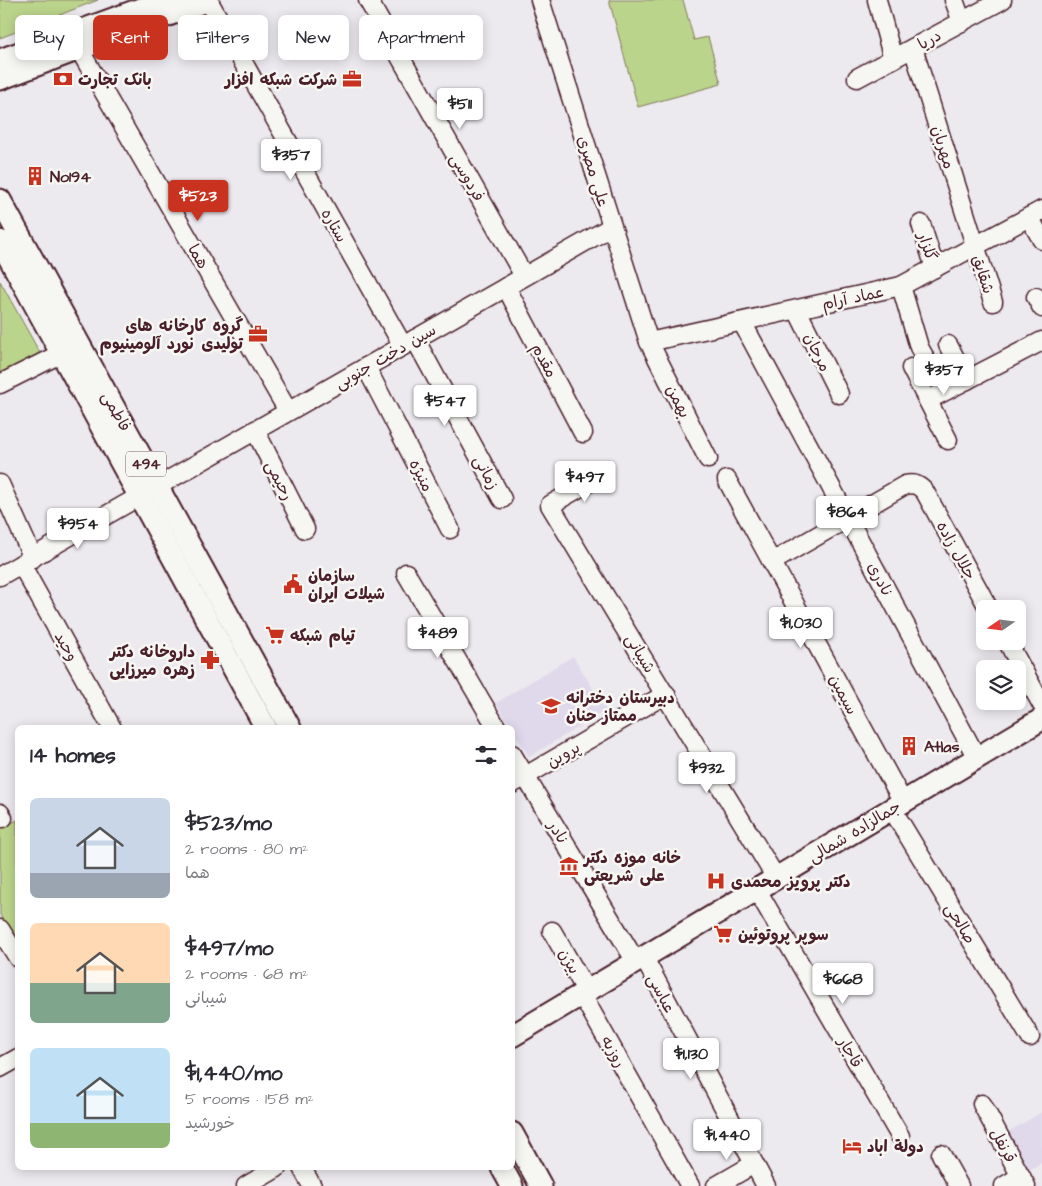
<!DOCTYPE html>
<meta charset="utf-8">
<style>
:root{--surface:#fff;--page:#f2f2f3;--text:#2b2b33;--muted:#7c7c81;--accent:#c8321e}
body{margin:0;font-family:"Architects Daughter","Playpen Sans Arabic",sans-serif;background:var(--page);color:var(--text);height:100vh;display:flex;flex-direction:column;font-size:19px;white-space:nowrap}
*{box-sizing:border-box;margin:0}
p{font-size:16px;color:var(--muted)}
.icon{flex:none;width:28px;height:28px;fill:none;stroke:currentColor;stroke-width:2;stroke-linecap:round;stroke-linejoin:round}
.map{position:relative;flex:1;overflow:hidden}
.panel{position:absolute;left:15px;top:725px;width:500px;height:445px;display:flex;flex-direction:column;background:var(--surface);border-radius:8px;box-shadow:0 2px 12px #0003}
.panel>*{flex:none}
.guide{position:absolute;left:15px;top:15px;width:500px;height:45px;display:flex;gap:10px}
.needle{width:32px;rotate:256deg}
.tools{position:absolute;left:976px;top:600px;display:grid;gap:10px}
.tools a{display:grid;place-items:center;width:50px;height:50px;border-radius:8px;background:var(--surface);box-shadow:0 2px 12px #0003;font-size:25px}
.price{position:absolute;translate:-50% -42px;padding:0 11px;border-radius:5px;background:#fff;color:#222;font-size:16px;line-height:32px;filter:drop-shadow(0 1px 2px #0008)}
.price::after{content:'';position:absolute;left:50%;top:30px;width:15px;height:11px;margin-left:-8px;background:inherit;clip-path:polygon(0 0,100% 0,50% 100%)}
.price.active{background:var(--accent);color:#fff}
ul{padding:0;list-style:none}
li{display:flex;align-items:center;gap:15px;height:125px;padding:0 15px}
li span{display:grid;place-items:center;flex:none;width:140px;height:100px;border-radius:8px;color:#555}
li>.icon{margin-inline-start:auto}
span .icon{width:60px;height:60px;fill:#fffc;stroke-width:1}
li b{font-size:21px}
h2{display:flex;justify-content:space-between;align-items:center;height:60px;padding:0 15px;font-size:21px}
.chip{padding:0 18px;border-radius:8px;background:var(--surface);box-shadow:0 2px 12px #0003;font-size:18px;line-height:45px}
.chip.active{background:var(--accent);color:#fff}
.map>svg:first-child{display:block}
.built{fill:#e0d9ec}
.green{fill:#bbd48b;stroke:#827a5b}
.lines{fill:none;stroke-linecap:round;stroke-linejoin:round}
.minor-casing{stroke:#4a1f2b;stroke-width:21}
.major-casing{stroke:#4a1f2b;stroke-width:25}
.minor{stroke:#f6f6f2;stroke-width:18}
.major{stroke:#f6f6f2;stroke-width:21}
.labels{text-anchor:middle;stroke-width:5;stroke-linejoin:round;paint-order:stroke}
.shield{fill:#f6f6f2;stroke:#7e6067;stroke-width:1}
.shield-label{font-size:15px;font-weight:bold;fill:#4a1f2b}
.street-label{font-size:16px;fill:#4a1f2b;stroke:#f6f6f2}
.poi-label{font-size:16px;font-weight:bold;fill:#4a1f2b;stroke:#f6f6f2;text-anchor:start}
</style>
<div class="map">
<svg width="1042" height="1186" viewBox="0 0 1042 1186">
<rect width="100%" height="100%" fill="#ece9ef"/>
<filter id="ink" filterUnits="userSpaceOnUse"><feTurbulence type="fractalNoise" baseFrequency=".02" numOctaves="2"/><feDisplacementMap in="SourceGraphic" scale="10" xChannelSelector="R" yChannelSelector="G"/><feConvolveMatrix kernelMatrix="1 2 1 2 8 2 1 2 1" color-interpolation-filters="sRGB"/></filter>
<g filter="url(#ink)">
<!-- built -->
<g class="built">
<path d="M573,656L606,710L529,757L496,703Z"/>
<path d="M1042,1112V1163L1027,1171L1006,1133Z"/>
</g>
<!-- green -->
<g class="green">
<path d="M0,0H98L0,38Z"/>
<path d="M609,0H683L694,40L708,37L721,84L638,107Z"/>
<path d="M0,281L41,355L0,375Z"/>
<path d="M0,820L4,827L17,820V945L0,915Z"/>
</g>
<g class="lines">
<!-- minor casing -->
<g class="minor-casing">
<g id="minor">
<path d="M208,0L403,346"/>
<path d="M368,0L524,276"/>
<path d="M540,0L649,342L708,459"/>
<path d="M877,0L893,59"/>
<path d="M954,0L962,22"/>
<path d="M913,48L993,302"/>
<path d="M79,49L288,411"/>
<path d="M857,78L1002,0"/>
<path d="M1029,217L1042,240"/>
<path d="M921,224L935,268"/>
<path d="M901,286L919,347L924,356"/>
<path d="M506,287L583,433"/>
<path d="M1036,297L1042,308"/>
<path d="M797,310L839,394"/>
<path d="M742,322L977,758"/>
<path d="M415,339L502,499"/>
<path d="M649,342L901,286L1042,210"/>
<path d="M948,345L967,380"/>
<path d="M366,367L450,529"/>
<path d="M911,368L948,440"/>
<path d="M0,384L62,353"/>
<path d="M928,400L1042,341"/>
<path d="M255,430L305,529"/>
<path d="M603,474L550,505L776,878"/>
<path d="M727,480L903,802"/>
<path d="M0,484L33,558"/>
<path d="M158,486L611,227"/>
<path d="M772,562L905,485C914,483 919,485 925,492L989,609"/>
<path d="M21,564L112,728"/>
<path d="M406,573L497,728"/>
<path d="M0,576L140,496"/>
<path d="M1007,641L1042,705"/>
<path d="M512,754L636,962"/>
<path d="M512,784L666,694"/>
<path d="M892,809L1030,1037"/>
<path d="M0,813L3,818"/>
<path d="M757,890L900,1136"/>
<path d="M0,929L18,958"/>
<path d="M552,931L587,992"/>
<path d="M644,958L766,1186"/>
<path d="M582,995L690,1186"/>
<path d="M0,1068L18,1058"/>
<path d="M982,1104L1026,1186"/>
<path d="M941,1154L959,1186"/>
<path d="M302,1168L312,1186"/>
<path d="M246,1186L277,1168"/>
<path d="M716,1186L754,1164"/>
<path d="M1004,1186L1021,1176"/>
</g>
</g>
<!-- major casing -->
<g class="major-casing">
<g id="major">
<path d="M0,60L165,0"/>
<path d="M0,79L208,0"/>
<path d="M0,200L290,728"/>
<path d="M0,241L266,728"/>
<path d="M512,1036L1042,719"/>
<path d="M512,1133L541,1186"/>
<path d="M502,1168L512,1186"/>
</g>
</g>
<!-- minor -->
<use href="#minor" class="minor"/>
<!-- major -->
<use href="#major" class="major"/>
</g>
</g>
<!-- icons -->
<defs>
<g id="bank-bare" transform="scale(1.5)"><path d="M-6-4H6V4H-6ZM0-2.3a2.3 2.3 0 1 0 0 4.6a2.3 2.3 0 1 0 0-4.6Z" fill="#c8321e" stroke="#f6f6f2" stroke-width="2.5" paint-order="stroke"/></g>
<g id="office-bare" transform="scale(1.5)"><path d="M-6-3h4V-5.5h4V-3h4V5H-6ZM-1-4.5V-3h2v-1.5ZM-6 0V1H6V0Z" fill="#c8321e" stroke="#f6f6f2" stroke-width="2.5" paint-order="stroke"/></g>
<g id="building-bare" transform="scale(1.5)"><path d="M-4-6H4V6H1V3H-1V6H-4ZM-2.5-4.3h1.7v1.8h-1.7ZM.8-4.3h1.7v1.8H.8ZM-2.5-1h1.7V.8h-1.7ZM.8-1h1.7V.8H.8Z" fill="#c8321e" stroke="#f6f6f2" stroke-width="2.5" paint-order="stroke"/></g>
<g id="civic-bare" transform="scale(1.5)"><path d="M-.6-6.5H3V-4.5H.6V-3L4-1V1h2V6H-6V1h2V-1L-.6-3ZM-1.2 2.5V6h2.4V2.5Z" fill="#c8321e" stroke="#f6f6f2" stroke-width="2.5" paint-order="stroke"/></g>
<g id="supermarket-bare" transform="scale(1.5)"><path d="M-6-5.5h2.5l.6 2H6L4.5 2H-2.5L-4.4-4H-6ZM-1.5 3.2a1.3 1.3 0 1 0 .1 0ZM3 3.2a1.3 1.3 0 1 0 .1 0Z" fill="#c8321e" stroke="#f6f6f2" stroke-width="2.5" paint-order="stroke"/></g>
<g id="pharmacy-bare" transform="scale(1.5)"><path d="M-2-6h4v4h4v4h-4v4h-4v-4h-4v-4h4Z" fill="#c8321e" stroke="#f6f6f2" stroke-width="2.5" paint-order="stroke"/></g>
<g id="school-bare" transform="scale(1.5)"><path d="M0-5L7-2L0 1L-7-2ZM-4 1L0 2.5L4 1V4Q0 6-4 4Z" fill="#c8321e" stroke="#f6f6f2" stroke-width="2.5" paint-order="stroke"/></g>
<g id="museum-bare" transform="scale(1.5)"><path d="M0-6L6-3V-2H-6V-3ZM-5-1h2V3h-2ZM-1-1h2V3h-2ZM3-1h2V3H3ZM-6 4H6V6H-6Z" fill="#c8321e" stroke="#f6f6f2" stroke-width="2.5" paint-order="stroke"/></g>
<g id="hospital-bare" transform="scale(1.5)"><path d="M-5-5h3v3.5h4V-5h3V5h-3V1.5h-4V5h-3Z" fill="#c8321e" stroke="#f6f6f2" stroke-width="2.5" paint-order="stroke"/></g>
<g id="hotel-bare" transform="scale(1.5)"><path d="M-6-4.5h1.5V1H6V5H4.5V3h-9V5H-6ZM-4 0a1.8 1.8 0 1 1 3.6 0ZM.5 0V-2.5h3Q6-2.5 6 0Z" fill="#c8321e" stroke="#f6f6f2" stroke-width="2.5" paint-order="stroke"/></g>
</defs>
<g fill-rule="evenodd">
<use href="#bank-bare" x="63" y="79"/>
<use href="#office-bare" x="352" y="79"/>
<use href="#building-bare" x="35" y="176"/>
<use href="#office-bare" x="258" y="334"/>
<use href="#civic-bare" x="293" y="584"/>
<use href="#supermarket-bare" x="275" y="635"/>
<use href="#pharmacy-bare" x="210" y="660"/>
<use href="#school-bare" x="551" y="706"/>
<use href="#building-bare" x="909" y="746"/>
<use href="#museum-bare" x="569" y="866"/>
<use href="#hospital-bare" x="716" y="881"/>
<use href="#supermarket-bare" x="723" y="934"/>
<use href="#hotel-bare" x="852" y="1146"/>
</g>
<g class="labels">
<!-- shield labels -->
<rect class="shield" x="126" y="451.5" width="40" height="25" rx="4"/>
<g class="shield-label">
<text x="146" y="469">494</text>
</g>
<!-- street labels -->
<g class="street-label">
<text transform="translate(929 39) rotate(-29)" y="6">دریا</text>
<text transform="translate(944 147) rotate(73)" y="6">مهربان</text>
<text transform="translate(594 171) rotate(73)" y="6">علی مصری</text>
<text transform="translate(468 177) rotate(60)" y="6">فردوسی</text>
<text transform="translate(335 225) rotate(60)" y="6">ستاره</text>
<text transform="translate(928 246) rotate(71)" y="6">گلزار</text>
<text transform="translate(199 256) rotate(60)" y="6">هما</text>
<text transform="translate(984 274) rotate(73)" y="6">شقایق</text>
<text transform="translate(853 297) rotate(-12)" y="6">عماد آرام</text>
<text transform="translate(818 352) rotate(64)" y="6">مرجان</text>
<text transform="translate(385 356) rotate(-30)" y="6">سین دخت جنوبی</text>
<text transform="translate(545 360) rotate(62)" y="6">مقدم</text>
<text transform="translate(679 401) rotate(63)" y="6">بهمن</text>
<text transform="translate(117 411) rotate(61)" y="6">فاطمی</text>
<text transform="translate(487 472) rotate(62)" y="6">زمانی</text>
<text transform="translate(422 475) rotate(63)" y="6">منیژه</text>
<text transform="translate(280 480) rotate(63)" y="6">رحیمی</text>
<text transform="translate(957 550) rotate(61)" y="6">جلال زاده</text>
<text transform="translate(881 579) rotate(62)" y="6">نادری</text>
<text transform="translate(67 646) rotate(61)" y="6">وحید</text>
<text transform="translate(641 653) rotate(59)" y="6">شیبانی</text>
<text transform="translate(844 694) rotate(62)" y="6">سیمین</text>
<text transform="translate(563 754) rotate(-30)" y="6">پروین</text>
<text transform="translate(854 831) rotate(-31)" y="6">جمالزاده شمالی</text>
<text transform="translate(559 832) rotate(59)" y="6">نادر</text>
<text transform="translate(961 923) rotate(59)" y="6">صالحی</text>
<text transform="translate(570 961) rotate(60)" y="6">بیژن</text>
<text transform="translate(662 993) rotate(62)" y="6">عباسی</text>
<text transform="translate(614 1051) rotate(61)" y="6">روزبه</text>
<text transform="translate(851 1052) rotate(60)" y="6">قاجار</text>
<text transform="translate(1004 1145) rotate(62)" y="6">قرنفل</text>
</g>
<!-- poi labels -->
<g class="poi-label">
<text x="78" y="85">بانک تجارت</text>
<text x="337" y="85" text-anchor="end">شرکت شبکه افزار</text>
<text x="50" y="182">No194</text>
<text x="243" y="331" text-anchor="end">گروه کارخانه های<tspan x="243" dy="18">تولیدی نورد آلومینیوم</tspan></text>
<text x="308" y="581">سازمان<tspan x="308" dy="18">شیلات ایران</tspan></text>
<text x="290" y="641">تیام شبکه</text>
<text x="195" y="657" text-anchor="end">داروخانه دکتر<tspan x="195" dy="18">زهره میرزایی</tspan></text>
<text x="566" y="703">دبیرستان دخترانه<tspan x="566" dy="18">ممتاز حنان</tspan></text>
<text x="924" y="752">Atlas</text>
<text x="584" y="863">خانه موزه دکتر<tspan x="584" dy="18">علی شریعتی</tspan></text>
<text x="731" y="887">دکتر پرویز محمدی</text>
<text x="738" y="940">سوپر پروتوئین</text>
<text x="867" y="1152">دولة اباد</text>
</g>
</g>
</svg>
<div class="tools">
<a><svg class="needle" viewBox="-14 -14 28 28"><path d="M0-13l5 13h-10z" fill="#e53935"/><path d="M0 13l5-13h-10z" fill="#7c7c81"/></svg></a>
<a><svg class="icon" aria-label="layers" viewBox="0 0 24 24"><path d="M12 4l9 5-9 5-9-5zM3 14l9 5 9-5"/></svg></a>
</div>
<b class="price" style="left:460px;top:130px">$511</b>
<b class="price" style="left:291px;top:181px">$357</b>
<b class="price active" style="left:198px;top:222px">$523</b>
<b class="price" style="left:944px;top:396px">$357</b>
<b class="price" style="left:445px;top:427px">$547</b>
<b class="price" style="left:585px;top:503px">$497</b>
<b class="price" style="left:847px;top:538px">$864</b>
<b class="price" style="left:78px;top:550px">$954</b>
<b class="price" style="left:801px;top:649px">$1,030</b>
<b class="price" style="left:438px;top:659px">$489</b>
<b class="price" style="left:707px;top:794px">$932</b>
<b class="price" style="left:843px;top:1005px">$668</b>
<b class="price" style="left:691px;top:1080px">$1,130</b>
<b class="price" style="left:727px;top:1161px">$1,440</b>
<div class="guide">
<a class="chip">Buy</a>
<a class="chip active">Rent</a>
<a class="chip">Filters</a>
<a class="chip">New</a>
<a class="chip">Apartment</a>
</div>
<section class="panel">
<h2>14 homes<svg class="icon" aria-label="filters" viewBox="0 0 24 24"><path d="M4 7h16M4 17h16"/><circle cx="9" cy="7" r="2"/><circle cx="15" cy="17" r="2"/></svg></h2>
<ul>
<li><span style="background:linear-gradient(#c9d6e8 75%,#9aa5b1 0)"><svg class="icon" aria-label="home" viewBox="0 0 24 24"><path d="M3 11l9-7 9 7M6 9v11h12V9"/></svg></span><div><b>$523/mo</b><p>2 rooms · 80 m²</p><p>هما</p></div></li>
<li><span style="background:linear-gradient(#ffd9b3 60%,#7fa58c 0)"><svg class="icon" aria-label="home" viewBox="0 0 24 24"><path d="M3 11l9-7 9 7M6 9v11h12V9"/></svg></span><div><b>$497/mo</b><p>2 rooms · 68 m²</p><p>شیبانی</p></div></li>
<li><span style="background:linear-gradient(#bfe0f5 75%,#8fb573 0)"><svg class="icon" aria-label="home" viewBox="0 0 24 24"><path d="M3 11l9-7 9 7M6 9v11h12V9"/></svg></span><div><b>$1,440/mo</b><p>5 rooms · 158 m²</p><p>خورشید</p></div></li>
</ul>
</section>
</div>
